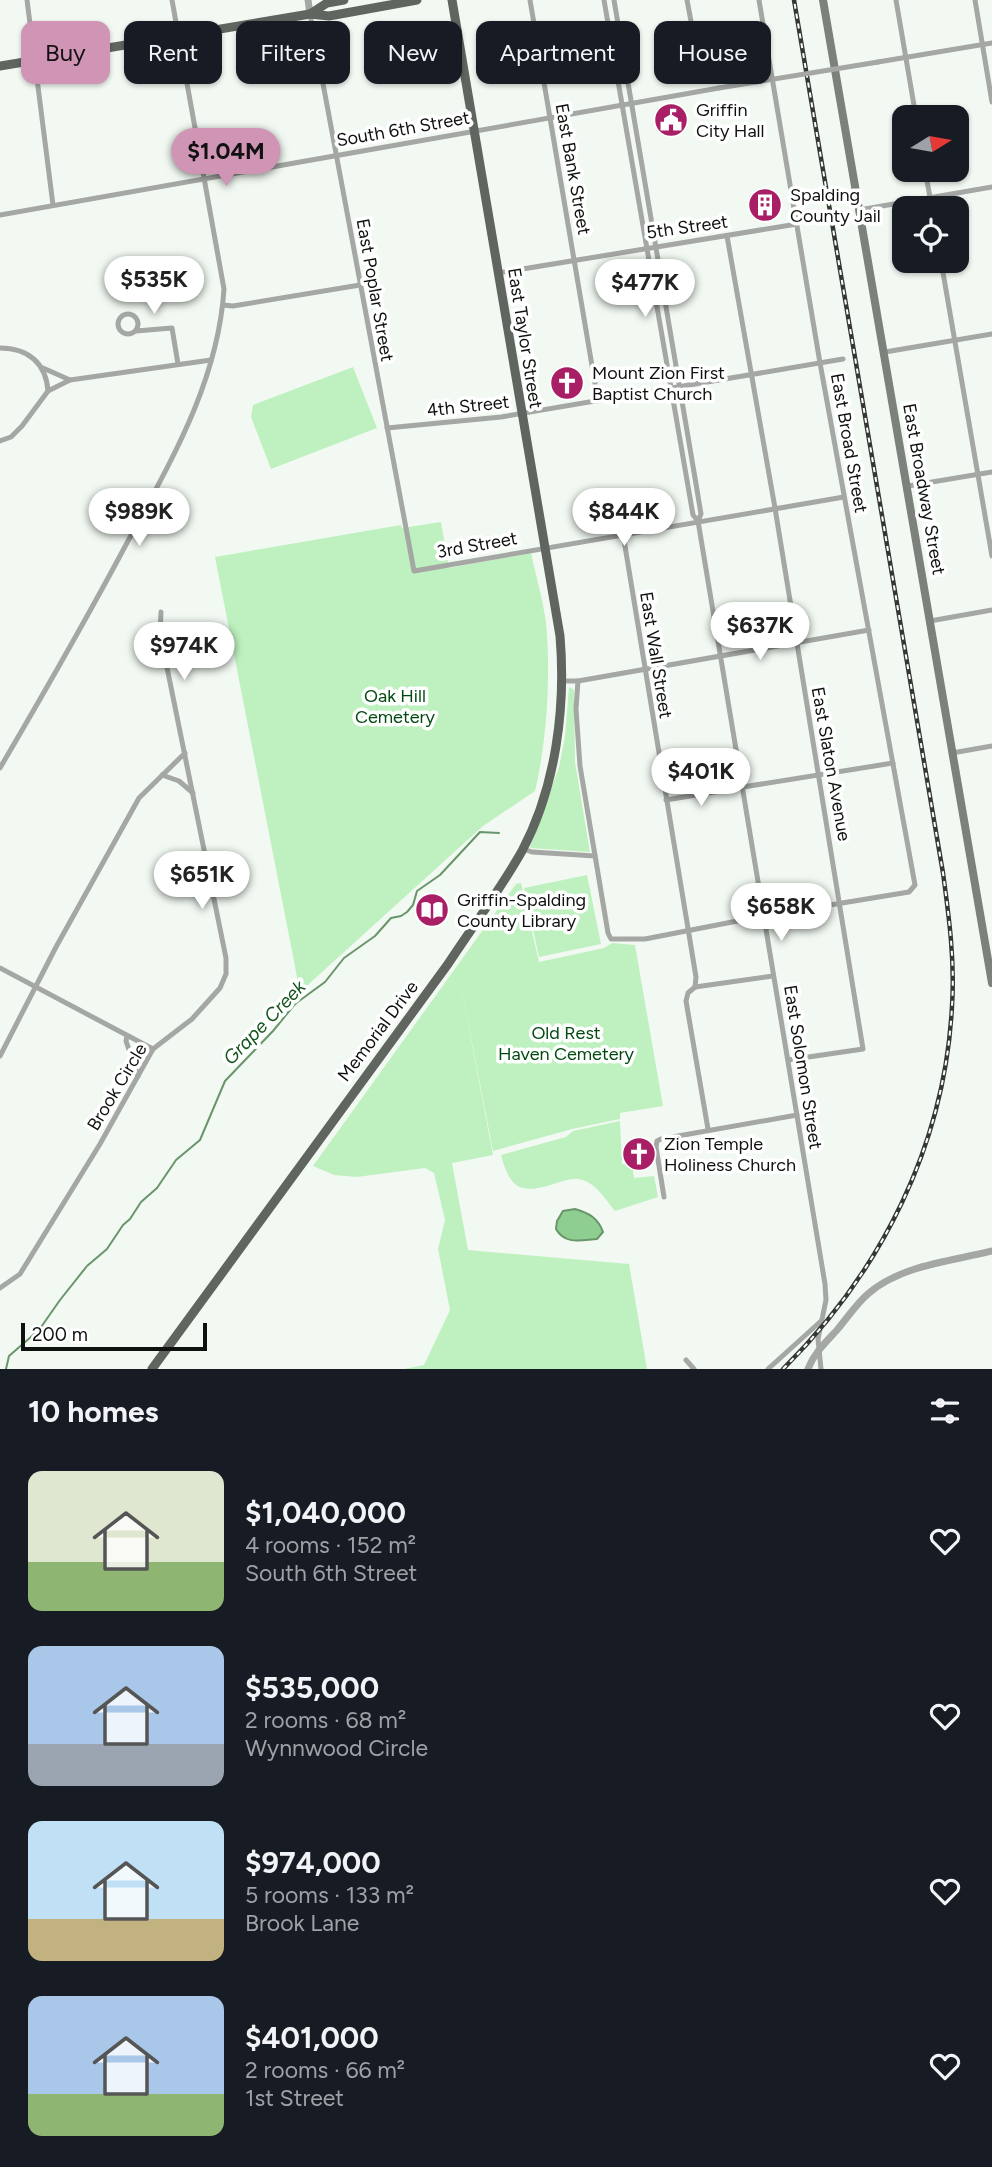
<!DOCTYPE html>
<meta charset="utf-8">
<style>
:root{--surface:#171b24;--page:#20242c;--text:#f1f3f6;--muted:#9ea1a6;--accent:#d094b5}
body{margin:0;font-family:Figtree,sans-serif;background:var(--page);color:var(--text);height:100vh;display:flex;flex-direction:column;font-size:26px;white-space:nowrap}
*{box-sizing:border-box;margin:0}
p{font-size:23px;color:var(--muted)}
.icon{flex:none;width:38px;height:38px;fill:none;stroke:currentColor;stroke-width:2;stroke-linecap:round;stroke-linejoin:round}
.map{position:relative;height:1369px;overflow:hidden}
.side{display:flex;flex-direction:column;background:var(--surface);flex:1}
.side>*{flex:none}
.guide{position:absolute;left:21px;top:21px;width:950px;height:63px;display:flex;gap:14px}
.needle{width:46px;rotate:79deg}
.fabs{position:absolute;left:892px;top:105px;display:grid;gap:14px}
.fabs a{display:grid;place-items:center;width:77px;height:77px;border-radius:14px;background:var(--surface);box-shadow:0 2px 5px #0004;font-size:35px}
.scale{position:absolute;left:21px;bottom:18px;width:186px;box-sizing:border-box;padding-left:7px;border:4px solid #0f110f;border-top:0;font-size:19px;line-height:24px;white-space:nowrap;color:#0f110f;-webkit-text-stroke:5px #fff;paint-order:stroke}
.price{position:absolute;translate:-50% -60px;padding:0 16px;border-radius:24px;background:#fff;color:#222;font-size:23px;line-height:46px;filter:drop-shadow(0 2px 4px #0008)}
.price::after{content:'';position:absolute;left:50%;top:42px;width:21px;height:16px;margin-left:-10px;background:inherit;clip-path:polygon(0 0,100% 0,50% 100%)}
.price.current{background:var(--accent);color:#111}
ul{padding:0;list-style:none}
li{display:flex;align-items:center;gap:21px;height:175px;padding:0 28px}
li span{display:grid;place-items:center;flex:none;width:196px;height:140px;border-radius:14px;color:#555}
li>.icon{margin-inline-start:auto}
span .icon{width:84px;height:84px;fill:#fffc;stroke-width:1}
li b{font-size:30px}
h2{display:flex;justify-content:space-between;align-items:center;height:84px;padding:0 28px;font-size:30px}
.chip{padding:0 24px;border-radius:14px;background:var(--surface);box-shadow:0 2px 5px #0004;font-size:24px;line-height:63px}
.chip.current{background:var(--accent);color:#111}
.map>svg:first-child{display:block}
.green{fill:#bef1bf}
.water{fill:#8fce91;stroke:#69956a;stroke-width:2}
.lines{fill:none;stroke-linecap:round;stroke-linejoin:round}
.stream{stroke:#69956a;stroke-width:2}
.minor{stroke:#a4a7a4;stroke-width:5}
.tertiary{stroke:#a4a7a4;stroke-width:7}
.secondary{stroke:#7c817c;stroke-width:8}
.primary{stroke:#606560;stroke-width:9}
.rail-casing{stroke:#343734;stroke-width:4.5}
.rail{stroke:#fff;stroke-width:2;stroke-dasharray:5;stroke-linecap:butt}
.minor-bridge{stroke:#a4a7a4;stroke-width:5}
.labels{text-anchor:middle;stroke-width:7;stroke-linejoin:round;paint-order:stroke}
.poi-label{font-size:18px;fill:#0f110f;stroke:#fff;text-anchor:start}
.street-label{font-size:18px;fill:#0f110f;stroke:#fff}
.park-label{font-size:18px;fill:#034a11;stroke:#fff}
.water-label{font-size:19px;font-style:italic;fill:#14551d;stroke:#fff}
</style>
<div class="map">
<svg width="992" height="1369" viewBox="0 0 992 1369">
<rect width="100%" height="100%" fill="#f2f9f2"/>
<!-- green -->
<g class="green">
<path d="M353,367L377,428L271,469L251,417L253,405Z"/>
<path d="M441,522L449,568L531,553C536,576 543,600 546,623C551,674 547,741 535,791L483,826L300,992L215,557L401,525L402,528Z"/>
<path d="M569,687L574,690L575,762L590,852L530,848L559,767L565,737Z"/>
<path d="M587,875L601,944L539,957L524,888Z"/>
<path d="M521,883L539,962L604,948L612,943L635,945L663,1106L620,1113V1119L572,1129L493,1151L459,976L493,1155L452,1163L468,1250L629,1264L647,1369H404L424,1365L450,1310L438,1249L445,1220L434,1173L425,1168L357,1177L334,1175L313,1166L516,884Z"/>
<path d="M620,1121L622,1164H632L634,1178L654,1176L658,1197L615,1211C605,1199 595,1181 578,1179C571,1178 564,1181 557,1183C522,1194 511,1192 501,1155L566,1137L573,1131Z"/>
</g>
<!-- water -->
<path class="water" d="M575,1209C589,1213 598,1218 603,1232L597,1239C581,1240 565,1245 556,1229L557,1221L563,1211Z"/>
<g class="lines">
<!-- stream -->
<path class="stream" d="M6,1369L9,1356L39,1330L60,1300L87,1266L107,1249L123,1225L130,1219L141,1202L157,1188L176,1160L200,1140L225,1081L273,1031L295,1004L325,982L344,958L375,936L391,918L401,916L407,912L413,905L417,891L440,875L480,832L499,833"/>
<!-- minor -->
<g class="minor">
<path d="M27,0L53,205"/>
<path d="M530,0L598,401"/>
<path d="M604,0L693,515L698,521"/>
<path d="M614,0L695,478L701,514L698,521L825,1284L826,1300L818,1339L821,1369"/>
<path d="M687,0L701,74"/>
<path d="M896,0L916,117"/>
<path d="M975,0L992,102"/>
<path d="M310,14L414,571L844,497"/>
<path d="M878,62L992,43"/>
<path d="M925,170L932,208"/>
<path d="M859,210L992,187"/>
<path d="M0,215L719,88"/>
<path d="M727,236L775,508L863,1049L788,1060"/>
<path d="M941,261L992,556"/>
<path d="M498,273L797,224"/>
<path d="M223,305L233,306L360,285"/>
<circle cx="128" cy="324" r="10"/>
<path d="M136,331L172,328L178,364"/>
<path d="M0,348C28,348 46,363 48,391"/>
<path d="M885,352L992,334"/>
<path d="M43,368L70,380"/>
<path d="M387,428L501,417L843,359"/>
<path d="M0,441L11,437L22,426L48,391L70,380L211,360"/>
<path d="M908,486L992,472"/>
<path d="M623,534L696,977L695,987"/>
<path d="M930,621L992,610"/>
<path d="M561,681H578L869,630"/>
<path d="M578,681L576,709L580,766L608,933L611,939H645L763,916L909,892L915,885L820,363L759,0"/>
<path d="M952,753L992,746"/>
<path d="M0,768C44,693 87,618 128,541C171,461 218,382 224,289L172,0"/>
<path d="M162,775L179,781L193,793"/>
<path d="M743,787L893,763"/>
<path d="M666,800L732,789"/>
<path d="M523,849L532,852L595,856"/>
<path d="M0,968L153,1049"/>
<path d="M695,987L688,993L686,1001L708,1129"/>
<path d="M695,987L773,976"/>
<path d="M127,1036L126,1041L138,1076"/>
<path d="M0,1056L56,947L139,798L185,753"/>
<path d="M664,1197L656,1147L657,1141L661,1139L797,1115"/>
<path d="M0,1288L20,1274L100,1144L153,1049L192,1019L220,988L226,974V958L160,633L161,612"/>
<path d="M686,1360L694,1369"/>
<path d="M768,1369L820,1322"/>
</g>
<!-- tertiary -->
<g class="tertiary">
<path d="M308,0L310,14"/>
<path d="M808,1369C814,1353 826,1342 837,1330C847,1318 857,1303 869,1293C902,1265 952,1261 992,1251"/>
</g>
<!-- secondary -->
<path class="secondary" d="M823,0L992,983"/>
<!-- primary -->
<g class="primary">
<path d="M310,14L327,3L344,0"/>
<path d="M0,66L310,14L329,16L417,0"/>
<path d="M152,1369L448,964C473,926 500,890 522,851C556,787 566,707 560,636L452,0"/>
</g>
<!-- rail casing -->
<g class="rail-casing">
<path id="rail" d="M783,1369C881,1272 945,1145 952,1006C955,961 949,917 943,873L794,0"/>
</g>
<!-- rail -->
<use href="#rail" class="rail"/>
<!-- minor-bridge -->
<path class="minor-bridge" d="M719,88L878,62"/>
</g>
<!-- icons -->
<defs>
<g id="civic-disc" transform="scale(1.75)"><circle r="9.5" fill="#a81f65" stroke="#fff"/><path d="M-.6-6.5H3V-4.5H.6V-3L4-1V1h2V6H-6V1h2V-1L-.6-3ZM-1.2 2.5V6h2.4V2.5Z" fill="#fff"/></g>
<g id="building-disc" transform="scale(1.75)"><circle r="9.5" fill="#a81f65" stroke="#fff"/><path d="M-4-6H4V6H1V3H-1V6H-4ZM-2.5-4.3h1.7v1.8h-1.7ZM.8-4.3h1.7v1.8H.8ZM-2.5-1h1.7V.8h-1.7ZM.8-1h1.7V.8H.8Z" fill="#fff"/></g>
<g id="church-disc" transform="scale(1.75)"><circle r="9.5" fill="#a81f65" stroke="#fff"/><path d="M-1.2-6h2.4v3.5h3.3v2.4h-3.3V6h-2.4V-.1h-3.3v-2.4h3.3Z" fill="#fff"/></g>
<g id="library-disc" transform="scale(1.75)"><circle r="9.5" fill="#a81f65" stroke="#fff"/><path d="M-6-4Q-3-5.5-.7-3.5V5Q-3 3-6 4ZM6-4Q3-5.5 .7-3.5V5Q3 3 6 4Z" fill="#fff"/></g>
</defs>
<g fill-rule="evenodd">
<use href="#civic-disc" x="671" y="120"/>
<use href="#building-disc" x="765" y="205"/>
<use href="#church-disc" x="567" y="383"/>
<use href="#library-disc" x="432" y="910"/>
<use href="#church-disc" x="639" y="1154"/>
</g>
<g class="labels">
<!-- poi labels -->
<g class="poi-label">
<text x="696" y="116">Griffin<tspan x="696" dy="21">City Hall</tspan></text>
<text x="790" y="201">Spalding<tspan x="790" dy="21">County Jail</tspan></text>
<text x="592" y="379">Mount Zion First<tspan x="592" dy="21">Baptist Church</tspan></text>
<text x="457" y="906">Griffin-Spalding<tspan x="457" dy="21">County Library</tspan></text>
<text x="664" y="1150">Zion Temple<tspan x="664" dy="21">Holiness Church</tspan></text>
</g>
<!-- street labels -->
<g class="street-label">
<text transform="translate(403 129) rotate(-10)" y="6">South 6th Street</text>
<text transform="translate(573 169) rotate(80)" y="6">East Bank Street</text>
<text transform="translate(687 227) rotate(-8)" y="6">5th Street</text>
<text transform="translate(375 290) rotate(80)" y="6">East Poplar Street</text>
<text transform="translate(525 338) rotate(81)" y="6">East Taylor Street</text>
<text transform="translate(468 406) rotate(-6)" y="6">4th Street</text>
<text transform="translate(849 443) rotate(80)" y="6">East Broad Street</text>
<text transform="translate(924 489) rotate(80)" y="6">East Broadway Street</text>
<text transform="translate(477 545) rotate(-10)" y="6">3rd Street</text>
<text transform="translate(656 655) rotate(81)" y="6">East Wall Street</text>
<text transform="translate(831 764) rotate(80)" y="6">East Slaton Avenue</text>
<text transform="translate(378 1031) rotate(-53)" y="6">Memorial Drive</text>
<text transform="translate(803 1067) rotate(81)" y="6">East Solomon Street</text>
<text transform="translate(117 1087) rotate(-59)" y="6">Brook Circle</text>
</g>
<!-- park labels -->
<g class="park-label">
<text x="395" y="702">Oak Hill<tspan x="395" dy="21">Cemetery</tspan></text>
<text x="566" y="1039">Old Rest<tspan x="566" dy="21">Haven Cemetery</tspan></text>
</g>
<!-- water labels -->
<g class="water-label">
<text transform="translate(264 1022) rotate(-46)" y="7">Grape Creek</text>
</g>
</g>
</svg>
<div class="fabs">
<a><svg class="needle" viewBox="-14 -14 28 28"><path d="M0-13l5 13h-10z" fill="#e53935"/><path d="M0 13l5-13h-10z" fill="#9ea1a6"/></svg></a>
<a><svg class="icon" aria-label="locate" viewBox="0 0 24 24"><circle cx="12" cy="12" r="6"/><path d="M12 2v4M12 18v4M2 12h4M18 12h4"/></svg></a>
</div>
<div class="scale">200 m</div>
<b class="price current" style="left:226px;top:188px">$1.04M</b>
<b class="price" style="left:154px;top:316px">$535K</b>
<b class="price" style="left:645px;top:319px">$477K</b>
<b class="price" style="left:139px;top:548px">$989K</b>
<b class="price" style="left:624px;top:548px">$844K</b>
<b class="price" style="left:760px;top:662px">$637K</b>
<b class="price" style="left:184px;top:682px">$974K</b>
<b class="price" style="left:701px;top:808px">$401K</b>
<b class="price" style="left:202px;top:911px">$651K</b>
<b class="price" style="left:781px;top:943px">$658K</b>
<div class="guide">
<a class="chip current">Buy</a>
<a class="chip">Rent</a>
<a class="chip">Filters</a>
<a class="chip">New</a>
<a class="chip">Apartment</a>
<a class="chip">House</a>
</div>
</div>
<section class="side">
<h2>10 homes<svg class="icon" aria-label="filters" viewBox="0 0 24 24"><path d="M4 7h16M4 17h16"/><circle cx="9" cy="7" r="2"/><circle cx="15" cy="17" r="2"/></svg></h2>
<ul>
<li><span style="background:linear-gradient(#dfe7d0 65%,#8fb573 0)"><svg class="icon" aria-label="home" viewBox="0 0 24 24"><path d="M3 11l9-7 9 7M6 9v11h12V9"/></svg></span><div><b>$1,040,000</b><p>4 rooms · 152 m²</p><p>South 6th Street</p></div><svg class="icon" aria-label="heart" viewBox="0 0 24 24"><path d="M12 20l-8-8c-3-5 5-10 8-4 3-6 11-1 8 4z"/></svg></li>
<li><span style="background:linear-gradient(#a9c7e8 70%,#9aa5b1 0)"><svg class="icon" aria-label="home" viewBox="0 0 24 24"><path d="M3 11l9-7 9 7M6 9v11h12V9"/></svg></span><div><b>$535,000</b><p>2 rooms · 68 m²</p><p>Wynnwood Circle</p></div><svg class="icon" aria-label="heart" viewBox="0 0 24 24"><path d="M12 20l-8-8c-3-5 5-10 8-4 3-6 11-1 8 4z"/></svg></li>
<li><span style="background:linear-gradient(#bfe0f5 70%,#c2b280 0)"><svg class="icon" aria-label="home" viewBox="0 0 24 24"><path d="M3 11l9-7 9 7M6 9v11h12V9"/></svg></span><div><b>$974,000</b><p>5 rooms · 133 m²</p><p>Brook Lane</p></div><svg class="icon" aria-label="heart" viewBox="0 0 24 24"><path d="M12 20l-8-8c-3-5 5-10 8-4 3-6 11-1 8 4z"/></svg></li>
<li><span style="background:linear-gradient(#a9c7e8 70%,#8fb573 0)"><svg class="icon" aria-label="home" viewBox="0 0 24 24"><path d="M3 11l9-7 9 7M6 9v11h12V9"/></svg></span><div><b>$401,000</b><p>2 rooms · 66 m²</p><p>1st Street</p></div><svg class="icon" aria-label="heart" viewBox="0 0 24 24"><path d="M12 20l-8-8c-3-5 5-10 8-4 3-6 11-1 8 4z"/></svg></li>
</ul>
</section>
